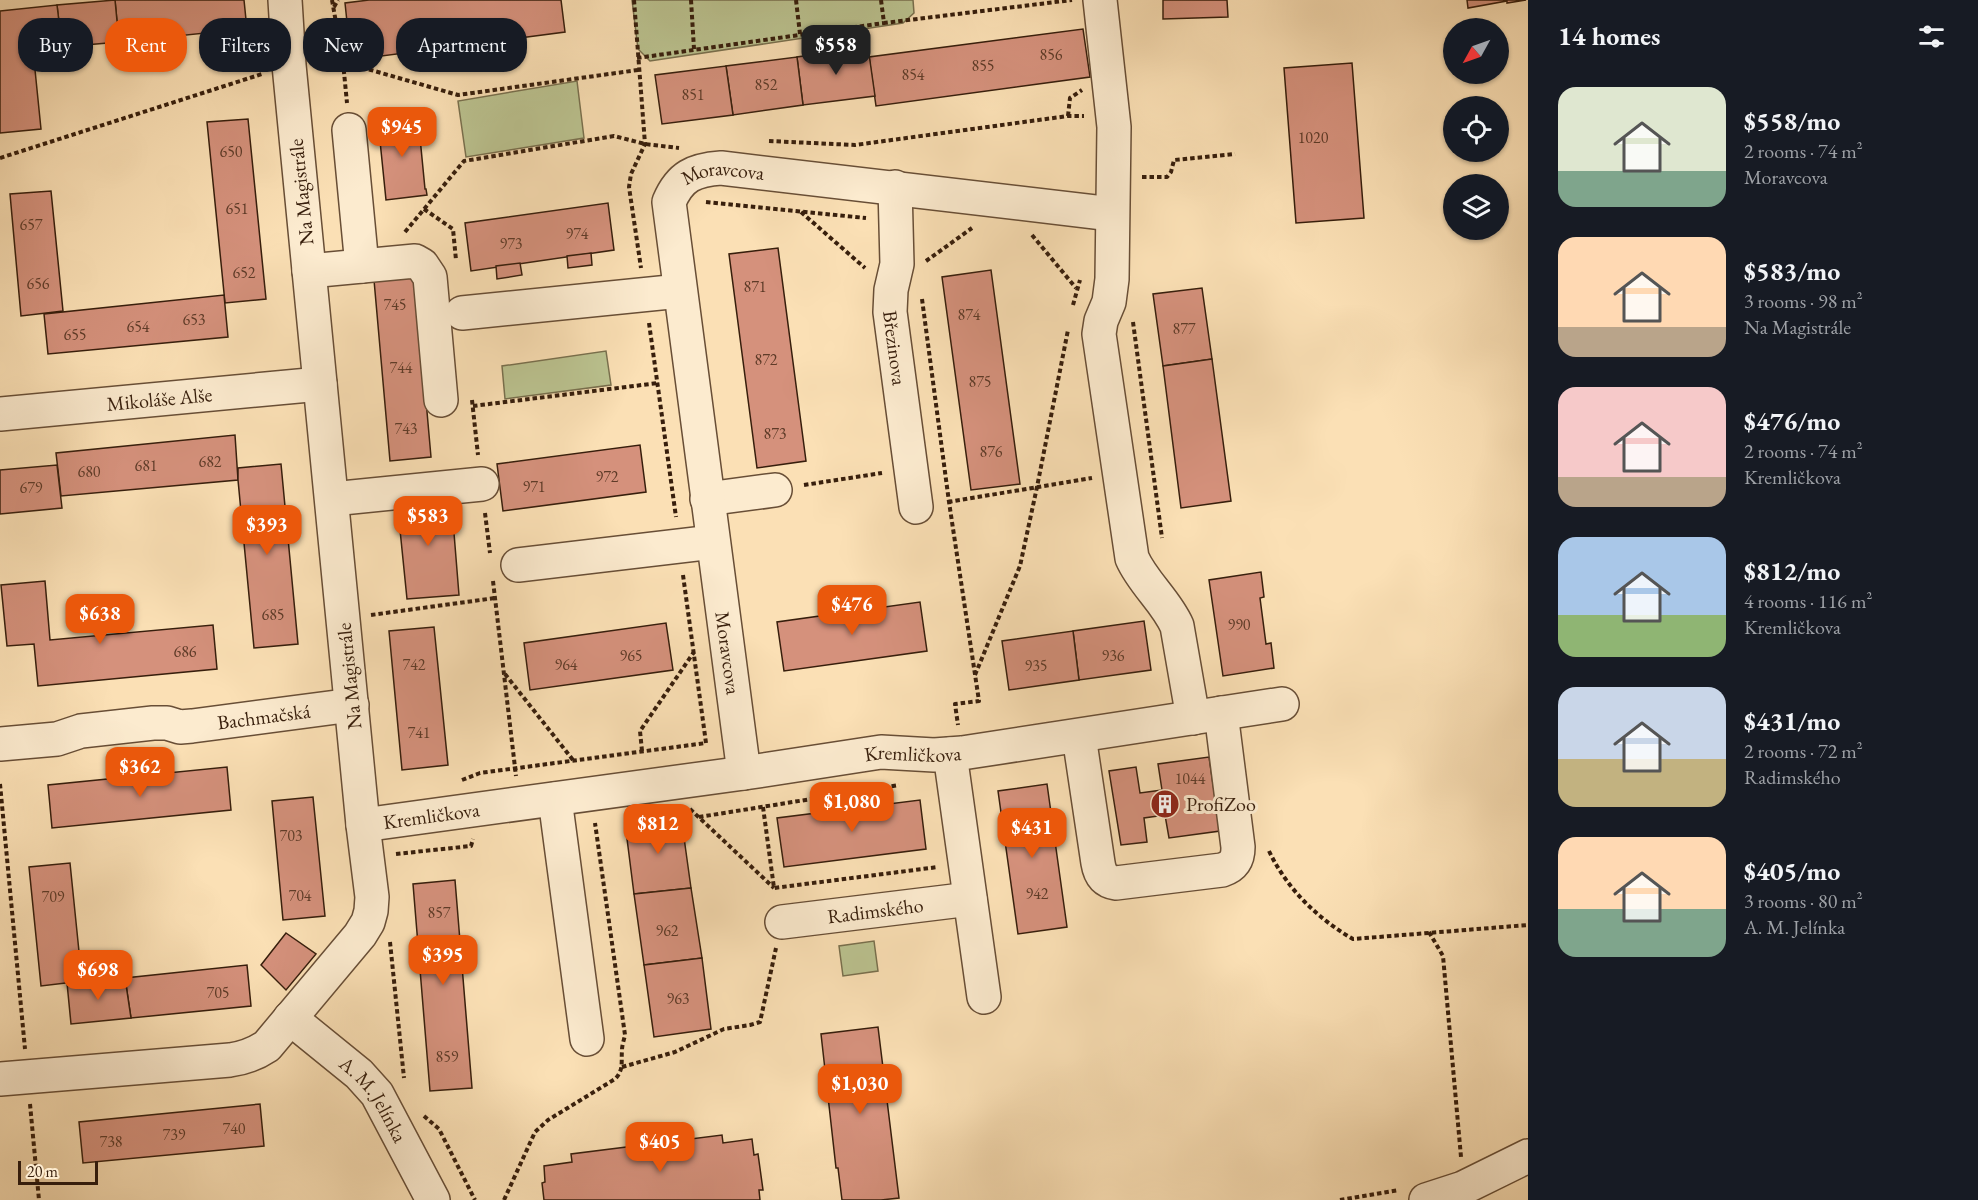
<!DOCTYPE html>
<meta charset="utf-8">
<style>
:root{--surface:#171b24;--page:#20242c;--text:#f1f3f6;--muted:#9ea1a6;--accent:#ea580c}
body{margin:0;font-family:"EB Garamond",serif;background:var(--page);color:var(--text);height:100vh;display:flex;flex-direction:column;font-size:22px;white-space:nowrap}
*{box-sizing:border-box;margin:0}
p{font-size:20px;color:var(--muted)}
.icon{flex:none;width:33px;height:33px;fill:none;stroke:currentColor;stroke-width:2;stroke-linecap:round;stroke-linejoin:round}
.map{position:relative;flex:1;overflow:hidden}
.drawer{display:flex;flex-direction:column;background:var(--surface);width:450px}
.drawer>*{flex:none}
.top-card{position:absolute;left:18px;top:18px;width:570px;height:54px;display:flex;gap:12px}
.needle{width:39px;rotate:230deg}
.tools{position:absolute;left:1443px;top:18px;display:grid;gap:12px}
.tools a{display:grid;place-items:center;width:66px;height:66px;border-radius:50%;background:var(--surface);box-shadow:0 2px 4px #0004;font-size:30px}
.scale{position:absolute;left:18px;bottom:15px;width:80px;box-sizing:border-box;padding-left:6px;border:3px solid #371e0c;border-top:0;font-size:16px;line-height:21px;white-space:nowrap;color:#371e0c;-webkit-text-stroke:4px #fcebcf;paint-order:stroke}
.price{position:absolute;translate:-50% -51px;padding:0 14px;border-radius:12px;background:var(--accent);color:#fff;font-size:20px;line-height:39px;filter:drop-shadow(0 2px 3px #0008)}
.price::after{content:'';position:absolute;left:50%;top:36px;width:18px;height:14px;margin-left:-9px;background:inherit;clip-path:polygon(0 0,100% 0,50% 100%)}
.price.current{background:#222;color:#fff}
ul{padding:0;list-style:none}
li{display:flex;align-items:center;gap:18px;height:150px;padding:0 30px}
li span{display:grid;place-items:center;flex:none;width:168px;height:120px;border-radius:18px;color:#555}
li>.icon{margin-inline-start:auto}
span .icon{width:72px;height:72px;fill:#fffc;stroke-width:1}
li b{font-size:26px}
h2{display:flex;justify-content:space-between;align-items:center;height:72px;padding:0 30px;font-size:26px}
.chip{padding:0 21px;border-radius:24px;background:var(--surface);box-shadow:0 2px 4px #0004;font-size:21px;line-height:54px}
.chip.current{background:var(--accent);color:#fff}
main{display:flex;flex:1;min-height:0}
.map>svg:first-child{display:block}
.green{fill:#bbc390;stroke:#79704e;stroke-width:1.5}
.building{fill:#d5917c;stroke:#371e0c;stroke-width:1.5}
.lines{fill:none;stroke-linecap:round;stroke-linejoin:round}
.minor-casing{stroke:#684e36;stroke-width:36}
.path{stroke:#371e0c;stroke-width:4;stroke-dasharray:4.5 3;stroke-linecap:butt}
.minor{stroke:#fcebcf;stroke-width:33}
.labels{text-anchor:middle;stroke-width:6;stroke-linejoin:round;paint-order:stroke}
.number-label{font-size:16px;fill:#5e3b28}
.street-label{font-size:20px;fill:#371e0c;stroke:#fcebcf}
.poi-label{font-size:20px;fill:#371e0c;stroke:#fcebcf;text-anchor:start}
</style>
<main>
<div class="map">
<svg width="1528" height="1200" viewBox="0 0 1528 1200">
<rect width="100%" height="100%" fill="#fbe0b5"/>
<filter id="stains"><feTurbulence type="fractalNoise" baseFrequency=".00333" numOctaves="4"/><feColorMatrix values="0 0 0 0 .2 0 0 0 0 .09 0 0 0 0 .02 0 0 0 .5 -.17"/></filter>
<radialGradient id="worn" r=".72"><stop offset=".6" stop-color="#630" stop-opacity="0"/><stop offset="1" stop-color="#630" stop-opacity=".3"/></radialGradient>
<!-- green -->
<g class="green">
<path d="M632,0H913L914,13L903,23L650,61L638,49Z"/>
<path d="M577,81L584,138L466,157L458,101Z"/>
<path d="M606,351L611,385L505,399L502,366Z"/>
<path d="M874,941L878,971L843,976L839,946Z"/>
</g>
<!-- building -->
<g class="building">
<path d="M115,0H244L249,49L207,53L205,33L119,42Z"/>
<path d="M115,0L119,42L62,47L57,5Z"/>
<path d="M369,0H561L565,32L351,60L345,3Z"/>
<path d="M1163,0H1227L1228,17L1163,19Z"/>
<path d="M1467,0H1526L1507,3V1L1468,8Z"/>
<path d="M57,5L62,47L33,50L41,129L0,133V11Z"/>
<path d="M1083,29L1090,77L876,106L869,57Z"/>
<path d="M868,47L875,96L803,105L797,57Z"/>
<path d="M797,57L803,105L733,115L726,66Z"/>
<path d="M1352,63L1364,218L1296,223L1284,68Z"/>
<path d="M726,66L733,115L662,124L655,75Z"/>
<path d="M418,117L425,189H426L427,195L386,200L378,121Z"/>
<path d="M248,119L266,299L225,303L207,122Z"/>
<path d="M51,191L63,311L21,316L10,194Z"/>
<path d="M608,203L614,250L471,271L465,223Z"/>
<path d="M778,248L806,461L757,468L729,254Z"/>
<path d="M591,253L592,265L568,268L567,256Z"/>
<path d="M520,263L522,275L497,279L496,266Z"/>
<path d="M991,270L1020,484L971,490L942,277Z"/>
<path d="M415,276L431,457L390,461L374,280Z"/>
<path d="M1202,288L1212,359L1163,366L1153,294Z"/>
<path d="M224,295L228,337L48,354L44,314Z"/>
<path d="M1212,359L1231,501L1181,508L1163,366Z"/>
<path d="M235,435L238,480L61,496L56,453Z"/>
<path d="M640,445L646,492L503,511L497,464Z"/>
<path d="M281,464L298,644L254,648L238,480V468Z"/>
<path d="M57,465L62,508L0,514V470Z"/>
<path d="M451,496L459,595L407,599L397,500Z"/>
<path d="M1261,572L1264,597L1260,598L1266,644L1271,643L1274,668L1223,676L1209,580Z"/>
<path d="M45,581L50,640L213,625L217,669L38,686L34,644L7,646L1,585Z"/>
<path d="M920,602L927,651L784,671L777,622Z"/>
<path d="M1144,621L1151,670L1079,680L1073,631Z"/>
<path d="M666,623L673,670L530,690L524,643Z"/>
<path d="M434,627L448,765L402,770L389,631Z"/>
<path d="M1073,631L1079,680L1009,690L1002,641Z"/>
<path d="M1209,757L1220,831L1169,838L1165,815L1144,818L1147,842L1121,845L1109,771L1136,767L1140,793L1162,790L1158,764Z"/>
<path d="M227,767L231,810L52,828L48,785Z"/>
<path d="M1047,784L1067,927L1018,934L998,791Z"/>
<path d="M313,797L325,916L283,920L272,801Z"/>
<path d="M920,800L926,849L784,867L777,818Z"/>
<path d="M681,816L691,888L634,894L625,823Z"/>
<path d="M70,863L82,981L41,986L29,867Z"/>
<path d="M455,880L472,1088L430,1091L413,884Z"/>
<path d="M691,888L702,958L644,965L634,894Z"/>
<path d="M286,933L316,954L286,990L261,965Z"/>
<path d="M702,958L711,1029L654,1037L644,965Z"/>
<path d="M247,965L251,1006L131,1018L125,978Z"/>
<path d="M125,978L131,1018L71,1024L67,983Z"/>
<path d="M878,1027L899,1198L881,1200H842L838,1168H836L821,1034Z"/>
<path d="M260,1104L264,1146L83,1163L79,1122Z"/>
<path d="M722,1135L723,1143L752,1139L754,1155L758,1154L763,1190H759L760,1200H544L542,1183L545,1182L544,1166L572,1162L571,1154Z"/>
</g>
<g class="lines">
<!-- minor casing -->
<g class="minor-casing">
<g id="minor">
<path d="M1100,0L1114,127L1112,279L1109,302L1101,321L1099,334L1132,558C1143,583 1166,601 1177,626L1193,718"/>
<path d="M349,130L362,266"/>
<path id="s1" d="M895,187L897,264L891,290L890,312L916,507"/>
<path d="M309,271L415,261L422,265L430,277L441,400"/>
<path d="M462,313L680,291"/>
<path id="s2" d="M0,414L320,384"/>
<path d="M332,499L482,484"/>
<path d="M707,499L775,490"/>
<path d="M518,565L713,542"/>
<path d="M1079,736L1098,863C1100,875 1104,881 1116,883L1222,870C1234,866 1238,860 1238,847L1221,713"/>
<path id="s3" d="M0,744L57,739L81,731L153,723H167L180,727L192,726L352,705"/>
<path d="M950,754L984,997"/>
<path id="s4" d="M744,773L669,202C680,176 694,170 721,168L1112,214"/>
<path d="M555,799L587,1039"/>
<path id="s5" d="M363,825L744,773L881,752L934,755L962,753L1282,704"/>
<path id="s6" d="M782,922L970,899"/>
<path id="s7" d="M290,1018L359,1074L377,1094L433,1200"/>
<path d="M0,1079L230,1060C245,1058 255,1054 267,1046L360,935L368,922L371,911L372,897L363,825L289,65L285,0"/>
<path d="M1426,1200L1463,1188L1528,1156"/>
</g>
</g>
<!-- path -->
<g class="path">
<path d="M332,0L343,62L458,95L638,70"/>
<path d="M634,0L645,144L631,174L629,187L641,268"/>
<path d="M691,0L694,49"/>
<path d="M796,0L800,34"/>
<path d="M881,0L884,23L1072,0"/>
<path d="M334,7L338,0"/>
<path d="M637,58L884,23"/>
<path d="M343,62L347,103"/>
<path d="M1068,116L1070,98L1082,90"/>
<path d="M769,141L855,145L1068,116H1084"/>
<path d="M0,158L262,74"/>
<path d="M1142,177H1167L1171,172L1174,160L1235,154"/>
<path d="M706,202L866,218"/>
<path d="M424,209L453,229L456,260"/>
<path d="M801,212L865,268"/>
<path d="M405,232L464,161L614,136L645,144L679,148"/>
<path d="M1032,235L1076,288"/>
<path d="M926,261L972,228"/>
<path d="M922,299L949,502L979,701L955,704L958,725"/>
<path d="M1073,305L1080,280"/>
<path d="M1133,322L1162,538"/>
<path d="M649,323L676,517"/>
<path d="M472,400L478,455"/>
<path d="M473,406L658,383"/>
<path d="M804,485L882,473"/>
<path d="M948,502L1092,478"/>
<path d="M485,513L490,553"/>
<path d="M683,575L706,743"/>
<path d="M493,581L516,776"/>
<path d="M371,615L495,598"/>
<path d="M505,674L573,760"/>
<path d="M975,675L1020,566L1037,487L1068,330"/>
<path d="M642,751L640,731L694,652"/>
<path d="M462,780L480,773L706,743"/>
<path d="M0,784L25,1049"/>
<path d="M763,807L774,888L938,867"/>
<path d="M690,809L774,888"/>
<path d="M699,817L899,785"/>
<path d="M1269,851C1287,889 1318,919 1353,939L1528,925"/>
<path d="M396,854L471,846L473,839"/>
<path d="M1429,932L1443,956L1461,1157"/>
<path d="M390,942L404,1078"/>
<path d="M622,1067L675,1052L724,1029L750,1025L760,1022L776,948"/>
<path d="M30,1104L39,1200"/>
<path d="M424,1116L439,1129L475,1200"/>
<path d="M504,1200L535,1132L548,1120L615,1079C624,1070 621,1062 622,1050C622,1045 624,1040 625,1035L595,823"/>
<path d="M1340,1200L1399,1190"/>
</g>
<!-- minor -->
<use href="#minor" class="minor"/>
</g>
<!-- icons -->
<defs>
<g id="building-disc" transform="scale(1.5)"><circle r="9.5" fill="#8f2418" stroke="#fcebcf"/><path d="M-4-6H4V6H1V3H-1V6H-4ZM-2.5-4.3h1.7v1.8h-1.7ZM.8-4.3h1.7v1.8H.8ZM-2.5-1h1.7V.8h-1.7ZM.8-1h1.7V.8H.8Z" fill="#fff"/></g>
</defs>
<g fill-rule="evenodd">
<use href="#building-disc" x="1165" y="804"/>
</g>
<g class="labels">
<!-- number labels -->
<g class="number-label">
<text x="1051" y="60">856</text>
<text x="983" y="71">855</text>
<text x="913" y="80">854</text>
<text x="766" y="90">852</text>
<text x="693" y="100">851</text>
<text x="1313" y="143">1020</text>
<text x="231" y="157">650</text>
<text x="237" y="214">651</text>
<text x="31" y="230">657</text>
<text x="577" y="239">974</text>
<text x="511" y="249">973</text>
<text x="244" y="278">652</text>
<text x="38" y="289">656</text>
<text x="755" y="292">871</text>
<text x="395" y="310">745</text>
<text x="969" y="320">874</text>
<text x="194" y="325">653</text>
<text x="138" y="332">654</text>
<text x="1184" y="334">877</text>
<text x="75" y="340">655</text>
<text x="766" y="365">872</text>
<text x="401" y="373">744</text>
<text x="980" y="387">875</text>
<text x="406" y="434">743</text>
<text x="775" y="439">873</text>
<text x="991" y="457">876</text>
<text x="210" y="467">682</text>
<text x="146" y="471">681</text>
<text x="89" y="477">680</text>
<text x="607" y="482">972</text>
<text x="534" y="492">971</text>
<text x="31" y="493">679</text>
<text x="273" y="620">685</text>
<text x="1239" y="630">990</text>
<text x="185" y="657">686</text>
<text x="631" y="661">965</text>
<text x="1113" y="661">936</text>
<text x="414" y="670">742</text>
<text x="566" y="670">964</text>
<text x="1036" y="671">935</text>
<text x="419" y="738">741</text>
<text x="1190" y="784">1044</text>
<text x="291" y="841">703</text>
<text x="1037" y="899">942</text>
<text x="300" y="901">704</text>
<text x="53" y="902">709</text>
<text x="439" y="918">857</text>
<text x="667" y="936">962</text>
<text x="218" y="998">705</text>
<text x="678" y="1004">963</text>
<text x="447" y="1062">859</text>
<text x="234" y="1134">740</text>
<text x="174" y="1140">739</text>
<text x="111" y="1147">738</text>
</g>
<!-- street labels -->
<g class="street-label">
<text dy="7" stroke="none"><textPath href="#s4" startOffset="644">Moravcova</textPath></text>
<text transform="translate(301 192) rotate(-96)" y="7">Na Magistrále</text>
<text dy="7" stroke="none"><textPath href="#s1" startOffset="162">Březinova</textPath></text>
<text dy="7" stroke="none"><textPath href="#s2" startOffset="160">Mikoláše Alše</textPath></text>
<text transform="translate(728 653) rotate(82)" y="7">Moravcova</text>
<text transform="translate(349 676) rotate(-96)" y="7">Na Magistrále</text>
<text dy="7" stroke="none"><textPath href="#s3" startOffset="267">Bachmačská</textPath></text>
<text dy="7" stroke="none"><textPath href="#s5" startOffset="555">Kremličkova</textPath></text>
<text dy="7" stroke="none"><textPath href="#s5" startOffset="69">Kremličkova</textPath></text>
<text dy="7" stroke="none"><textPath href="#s6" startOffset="94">Radimského</textPath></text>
<text dy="7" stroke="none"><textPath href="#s7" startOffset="118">A. M. Jelínka</textPath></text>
</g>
<!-- poi labels -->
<g class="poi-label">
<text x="1186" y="811">ProfiZoo</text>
</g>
</g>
<rect width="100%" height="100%" filter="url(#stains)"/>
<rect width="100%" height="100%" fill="url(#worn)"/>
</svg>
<div class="tools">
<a><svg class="needle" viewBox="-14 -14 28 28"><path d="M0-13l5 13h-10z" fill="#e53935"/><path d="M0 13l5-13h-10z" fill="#9ea1a6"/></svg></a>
<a><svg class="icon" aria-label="locate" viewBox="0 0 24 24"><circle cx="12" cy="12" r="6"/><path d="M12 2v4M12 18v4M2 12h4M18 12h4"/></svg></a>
<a><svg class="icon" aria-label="layers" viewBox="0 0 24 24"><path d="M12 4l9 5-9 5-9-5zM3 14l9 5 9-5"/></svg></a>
</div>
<div class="scale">20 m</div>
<b class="price current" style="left:836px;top:76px">$558</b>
<b class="price" style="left:402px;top:158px">$945</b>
<b class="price" style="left:428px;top:547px">$583</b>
<b class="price" style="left:267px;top:556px">$393</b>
<b class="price" style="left:852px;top:636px">$476</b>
<b class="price" style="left:100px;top:645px">$638</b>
<b class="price" style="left:140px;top:798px">$362</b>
<b class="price" style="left:852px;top:833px">$1,080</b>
<b class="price" style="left:658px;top:855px">$812</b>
<b class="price" style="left:1032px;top:859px">$431</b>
<b class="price" style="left:443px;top:986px">$395</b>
<b class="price" style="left:98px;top:1001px">$698</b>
<b class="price" style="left:860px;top:1115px">$1,030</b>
<b class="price" style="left:660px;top:1173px">$405</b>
<div class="top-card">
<a class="chip">Buy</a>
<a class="chip current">Rent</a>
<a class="chip">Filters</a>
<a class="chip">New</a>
<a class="chip">Apartment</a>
</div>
</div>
<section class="drawer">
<h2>14 homes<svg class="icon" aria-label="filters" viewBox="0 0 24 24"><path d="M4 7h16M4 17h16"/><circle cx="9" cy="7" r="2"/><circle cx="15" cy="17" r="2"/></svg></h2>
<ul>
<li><span style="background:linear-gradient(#dfe7d0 70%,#7fa58c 0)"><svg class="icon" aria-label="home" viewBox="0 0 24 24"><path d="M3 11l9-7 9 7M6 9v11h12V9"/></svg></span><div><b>$558/mo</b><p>2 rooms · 74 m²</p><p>Moravcova</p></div></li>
<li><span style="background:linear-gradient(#ffd9b3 75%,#b9a48a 0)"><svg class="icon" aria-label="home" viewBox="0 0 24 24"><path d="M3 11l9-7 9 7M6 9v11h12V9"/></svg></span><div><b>$583/mo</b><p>3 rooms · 98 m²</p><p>Na Magistrále</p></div></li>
<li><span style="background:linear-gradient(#f6c9c9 75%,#b9a48a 0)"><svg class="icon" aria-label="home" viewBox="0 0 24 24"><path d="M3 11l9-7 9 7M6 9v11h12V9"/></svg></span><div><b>$476/mo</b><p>2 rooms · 74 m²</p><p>Kremličkova</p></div></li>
<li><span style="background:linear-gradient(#a9c7e8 65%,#8fb573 0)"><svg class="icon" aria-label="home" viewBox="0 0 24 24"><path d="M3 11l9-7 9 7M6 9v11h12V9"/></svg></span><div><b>$812/mo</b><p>4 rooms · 116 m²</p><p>Kremličkova</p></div></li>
<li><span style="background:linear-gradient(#c9d6e8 60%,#c2b280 0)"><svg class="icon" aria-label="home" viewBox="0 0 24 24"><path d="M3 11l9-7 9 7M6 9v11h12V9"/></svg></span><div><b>$431/mo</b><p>2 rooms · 72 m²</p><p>Radimského</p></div></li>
<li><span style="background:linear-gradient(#ffd9b3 60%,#7fa58c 0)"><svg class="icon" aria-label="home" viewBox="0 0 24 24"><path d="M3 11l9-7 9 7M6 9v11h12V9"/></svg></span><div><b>$405/mo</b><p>3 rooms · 80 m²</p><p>A. M. Jelínka</p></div></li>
</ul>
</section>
</main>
